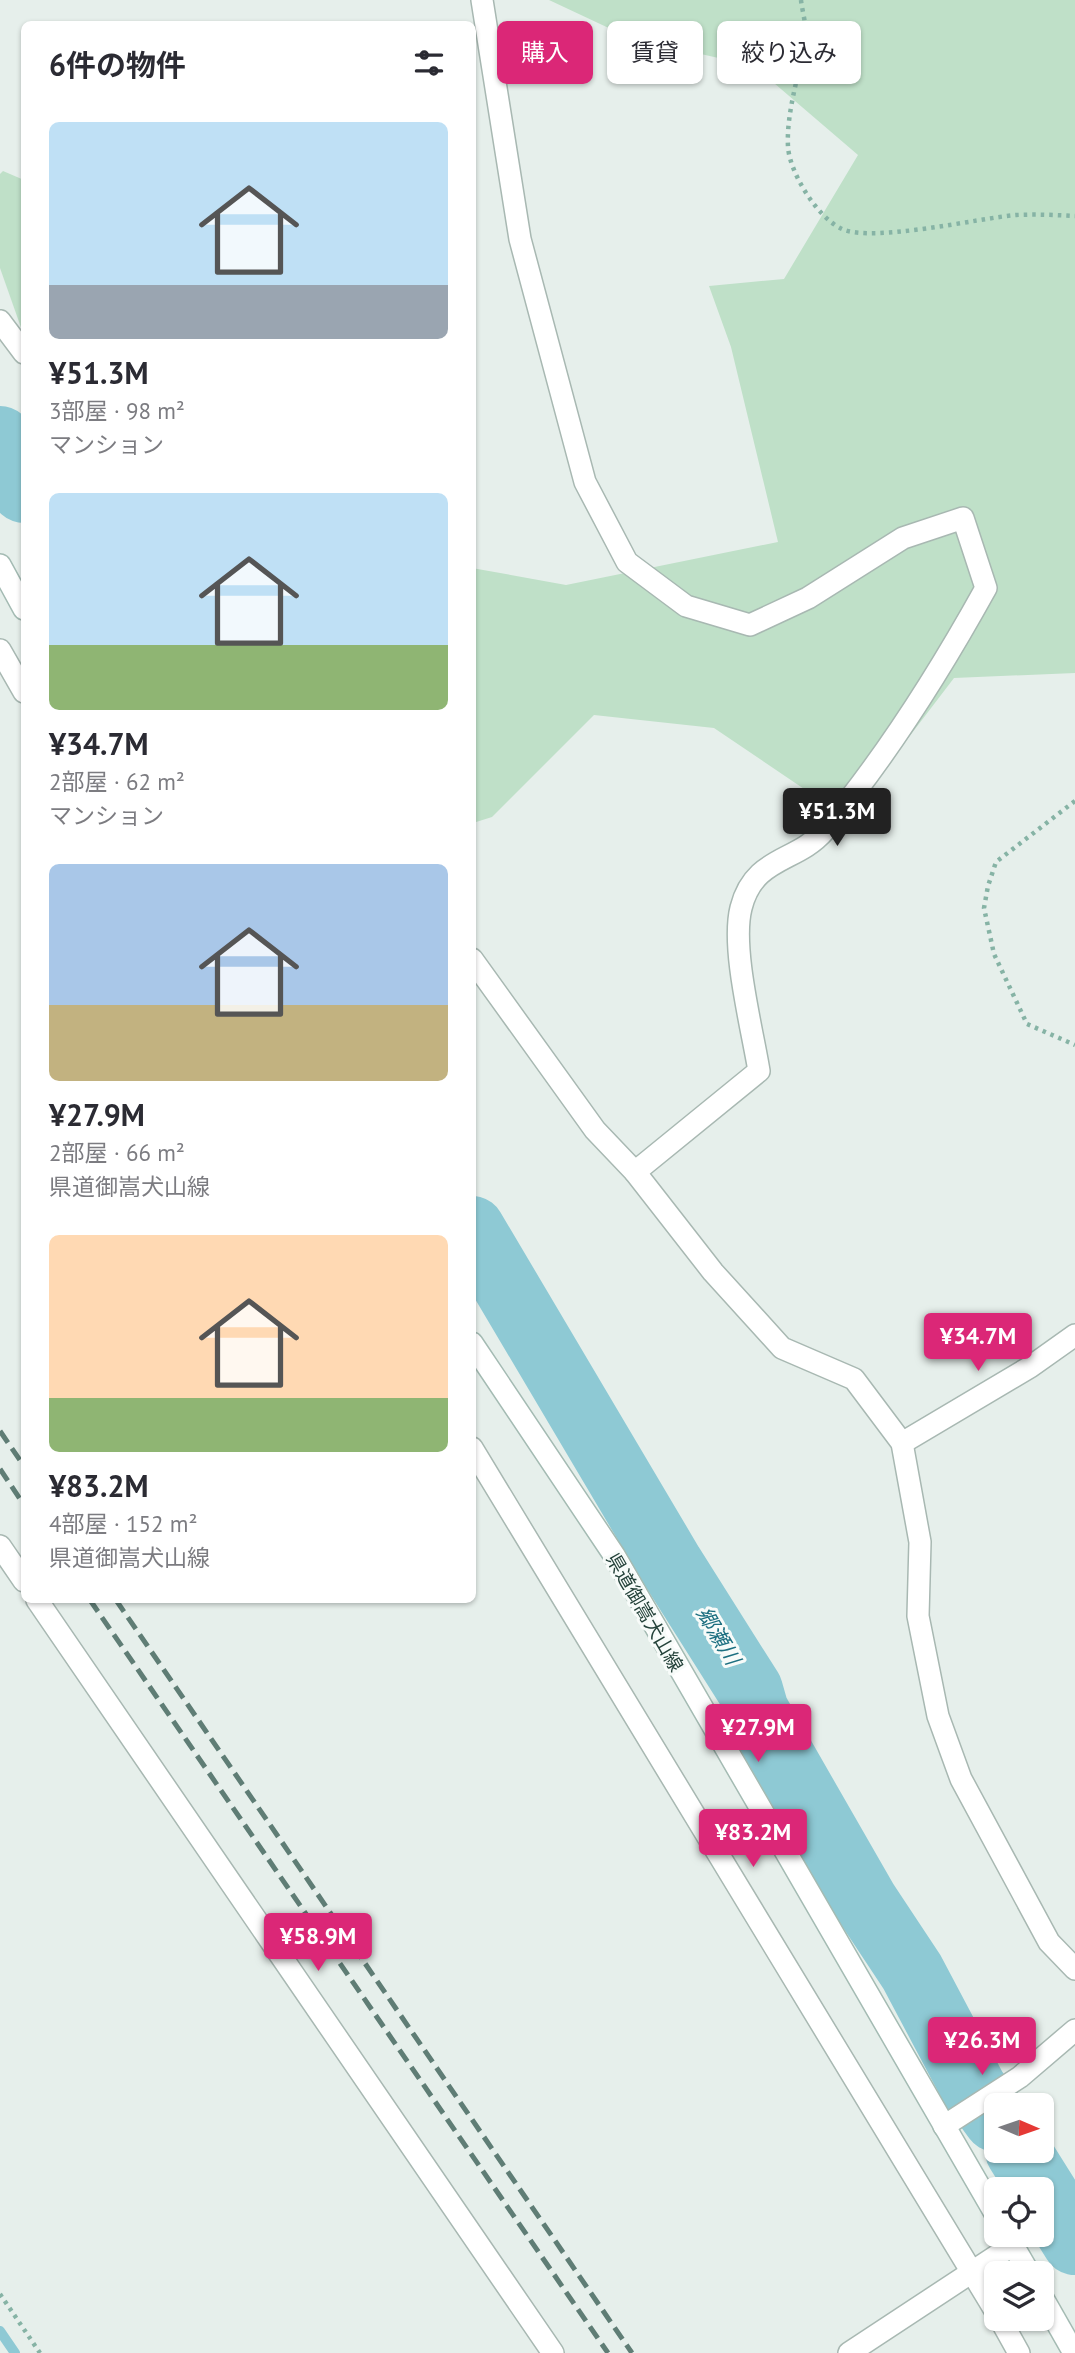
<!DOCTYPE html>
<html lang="ja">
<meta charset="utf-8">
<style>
:root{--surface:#fff;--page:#f7f7f7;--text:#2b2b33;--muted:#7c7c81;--accent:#db2777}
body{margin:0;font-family:"PT Sans","Noto Sans JP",sans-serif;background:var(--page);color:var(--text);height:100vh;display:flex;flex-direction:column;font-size:26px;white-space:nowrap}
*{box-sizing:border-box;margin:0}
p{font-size:23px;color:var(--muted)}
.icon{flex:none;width:38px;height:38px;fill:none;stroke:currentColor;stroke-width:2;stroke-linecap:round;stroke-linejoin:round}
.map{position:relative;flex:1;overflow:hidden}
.panel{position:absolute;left:21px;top:21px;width:455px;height:1582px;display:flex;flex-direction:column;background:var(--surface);border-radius:10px;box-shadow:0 2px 5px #0004}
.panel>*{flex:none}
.hud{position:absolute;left:497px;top:21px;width:472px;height:63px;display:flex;gap:14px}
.needle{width:46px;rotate:92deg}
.buttons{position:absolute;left:984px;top:2093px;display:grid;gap:14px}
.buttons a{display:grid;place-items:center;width:70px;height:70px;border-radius:10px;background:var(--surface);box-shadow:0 2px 5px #0004;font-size:35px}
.price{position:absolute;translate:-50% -60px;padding:0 16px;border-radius:7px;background:var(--accent);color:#fff;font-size:23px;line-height:46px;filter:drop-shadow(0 2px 4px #0008)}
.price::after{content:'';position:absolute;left:50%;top:42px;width:21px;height:16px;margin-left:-10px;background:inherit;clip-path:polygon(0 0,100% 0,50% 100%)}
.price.selected{background:#222;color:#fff}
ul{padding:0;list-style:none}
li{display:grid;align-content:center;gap:14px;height:371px;padding:0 28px}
li span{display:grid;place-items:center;height:217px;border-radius:10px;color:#555}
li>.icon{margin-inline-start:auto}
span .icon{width:126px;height:126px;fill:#fffc;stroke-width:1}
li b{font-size:30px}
h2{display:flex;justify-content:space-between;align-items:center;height:84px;padding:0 28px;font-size:30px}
.tag{padding:0 24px;border-radius:10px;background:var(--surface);box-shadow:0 2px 5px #0004;font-size:24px;line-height:63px}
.tag.selected{background:var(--accent);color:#fff}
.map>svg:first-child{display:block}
.green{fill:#bfe0c8}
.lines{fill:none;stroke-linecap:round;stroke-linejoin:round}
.stream{stroke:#8ec9d4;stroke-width:10}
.river{stroke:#8ec9d4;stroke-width:66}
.minor-casing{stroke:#a8b8b2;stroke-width:24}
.secondary-casing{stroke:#a4bbb3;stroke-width:24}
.path{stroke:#86b3a5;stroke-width:4.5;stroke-dasharray:3.5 5;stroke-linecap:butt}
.minor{stroke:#fff;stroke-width:21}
.secondary{stroke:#fff;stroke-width:21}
.rail{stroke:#5f7d75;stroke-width:5;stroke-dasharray:14 7;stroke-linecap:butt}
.labels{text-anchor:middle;stroke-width:6;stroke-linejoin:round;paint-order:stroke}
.street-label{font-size:19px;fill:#24423a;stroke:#f7fbf9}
.water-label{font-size:21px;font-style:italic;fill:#1c6f80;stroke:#f7fbf9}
</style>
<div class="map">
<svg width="1075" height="2353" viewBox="0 0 1075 2353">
<rect width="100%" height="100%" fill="#e6efeb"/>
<!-- green -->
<g class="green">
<path d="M549,0H1075V673L954,678L847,818L714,728L594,715L492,817L473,823L472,568L566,585L778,542L731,347L709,286L784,279L858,155L754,66L630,38Z"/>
<path d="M3,171L24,180V336L0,268V174Z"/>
</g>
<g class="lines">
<!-- stream -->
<path class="stream" d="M0,2331L15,2353"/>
<!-- river -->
<g class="river">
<path d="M0,439L24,490"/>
<path d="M472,1229L671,1565L750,1690L756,1711L865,1901L912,1972L974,2089L996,2119"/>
<path d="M1018,2151L1075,2242"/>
</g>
<!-- minor casing -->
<g class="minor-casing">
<g id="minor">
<path d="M482,0L520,239L585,482L627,562L686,606L750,625L808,598L903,538L963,518L986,588C939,673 886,757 824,831C796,863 754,856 741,908C731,948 752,1028 759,1071L635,1172L713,1272L782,1348L854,1379L902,1443L920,1542L918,1616L938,1716L961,1779L1049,1942L1075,1969"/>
<path d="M0,321L24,353"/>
<path d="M0,650L24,692"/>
<path d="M472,959L595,1130L635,1172"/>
<path d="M902,1443L1030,1367L1075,1335"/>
<path d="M472,1448L996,2312"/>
<path d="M0,1546L24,1581"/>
<path d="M37,1600L553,2353"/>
<path d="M944,2126L1020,2077L1075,2030"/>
<path d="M1000,2319L1019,2353"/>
<path d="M849,2353L1013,2245"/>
</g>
</g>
<!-- secondary casing -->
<g class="secondary-casing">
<g id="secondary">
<path d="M0,565L24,609"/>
<path d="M472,1343L614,1555L996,2215"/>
<path d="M1007,2235L1029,2273"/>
<path d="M1041,2295L1074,2353"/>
</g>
</g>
<!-- path -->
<g class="path">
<path d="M801,0C802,10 806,22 805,32C802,70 786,108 788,147C790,174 818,218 842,229C873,243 979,218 1016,215C1036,214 1056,215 1075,216"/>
<path d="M1075,801L996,862L988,886L984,908L994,954L1027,1024L1075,1045"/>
<path d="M0,2294L40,2353"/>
</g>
<!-- minor -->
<use href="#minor" class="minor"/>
<!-- secondary -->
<use href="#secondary" class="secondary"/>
<!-- rail -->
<g class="rail">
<path d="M0,1431L24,1466"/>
<path d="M0,1469L24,1505"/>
<path d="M90,1600L608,2353"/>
<path d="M116,1600L632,2353"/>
</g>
</g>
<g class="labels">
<!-- street labels -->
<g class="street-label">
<text transform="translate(645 1612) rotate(60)" y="7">県道御嵩犬山線</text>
</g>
<!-- water labels -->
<g class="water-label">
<text transform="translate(718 1636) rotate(59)" y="7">郷瀬川</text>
</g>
</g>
</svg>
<div class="buttons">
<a><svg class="needle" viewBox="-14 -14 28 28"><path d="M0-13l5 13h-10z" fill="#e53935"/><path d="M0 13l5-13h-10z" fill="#7c7c81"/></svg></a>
<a><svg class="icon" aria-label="locate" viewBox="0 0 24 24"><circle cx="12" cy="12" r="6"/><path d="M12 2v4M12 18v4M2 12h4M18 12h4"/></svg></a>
<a><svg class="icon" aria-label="layers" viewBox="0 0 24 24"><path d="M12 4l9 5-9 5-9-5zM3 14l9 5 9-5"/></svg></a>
</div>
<b class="price selected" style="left:837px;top:848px">¥51.3M</b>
<b class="price" style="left:978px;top:1373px">¥34.7M</b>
<b class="price" style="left:758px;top:1764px">¥27.9M</b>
<b class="price" style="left:753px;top:1869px">¥83.2M</b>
<b class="price" style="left:318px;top:1973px">¥58.9M</b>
<b class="price" style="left:982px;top:2077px">¥26.3M</b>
<div class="hud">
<a class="tag selected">購入</a>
<a class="tag">賃貸</a>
<a class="tag">絞り込み</a>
</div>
<section class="panel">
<h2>6件の物件<svg class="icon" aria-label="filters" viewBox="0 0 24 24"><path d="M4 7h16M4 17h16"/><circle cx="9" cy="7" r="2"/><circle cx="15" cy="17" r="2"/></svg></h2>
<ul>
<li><span style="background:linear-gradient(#bfe0f5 75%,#9aa5b1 0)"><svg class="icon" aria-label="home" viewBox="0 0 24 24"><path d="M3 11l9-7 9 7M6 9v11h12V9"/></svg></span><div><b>¥51.3M</b><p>3部屋 · 98 m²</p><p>マンション</p></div></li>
<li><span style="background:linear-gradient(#bfe0f5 70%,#8fb573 0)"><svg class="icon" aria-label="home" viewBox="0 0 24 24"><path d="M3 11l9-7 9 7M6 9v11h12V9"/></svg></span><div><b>¥34.7M</b><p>2部屋 · 62 m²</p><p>マンション</p></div></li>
<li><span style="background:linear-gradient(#a9c7e8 65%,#c2b280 0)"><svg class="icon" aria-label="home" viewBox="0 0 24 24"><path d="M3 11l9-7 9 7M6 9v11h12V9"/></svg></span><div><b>¥27.9M</b><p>2部屋 · 66 m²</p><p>県道御嵩犬山線</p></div></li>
<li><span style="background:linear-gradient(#ffd9b3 75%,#8fb573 0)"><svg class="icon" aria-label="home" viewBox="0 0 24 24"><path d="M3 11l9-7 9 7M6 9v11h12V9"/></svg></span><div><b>¥83.2M</b><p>4部屋 · 152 m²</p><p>県道御嵩犬山線</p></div></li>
</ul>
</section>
</div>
